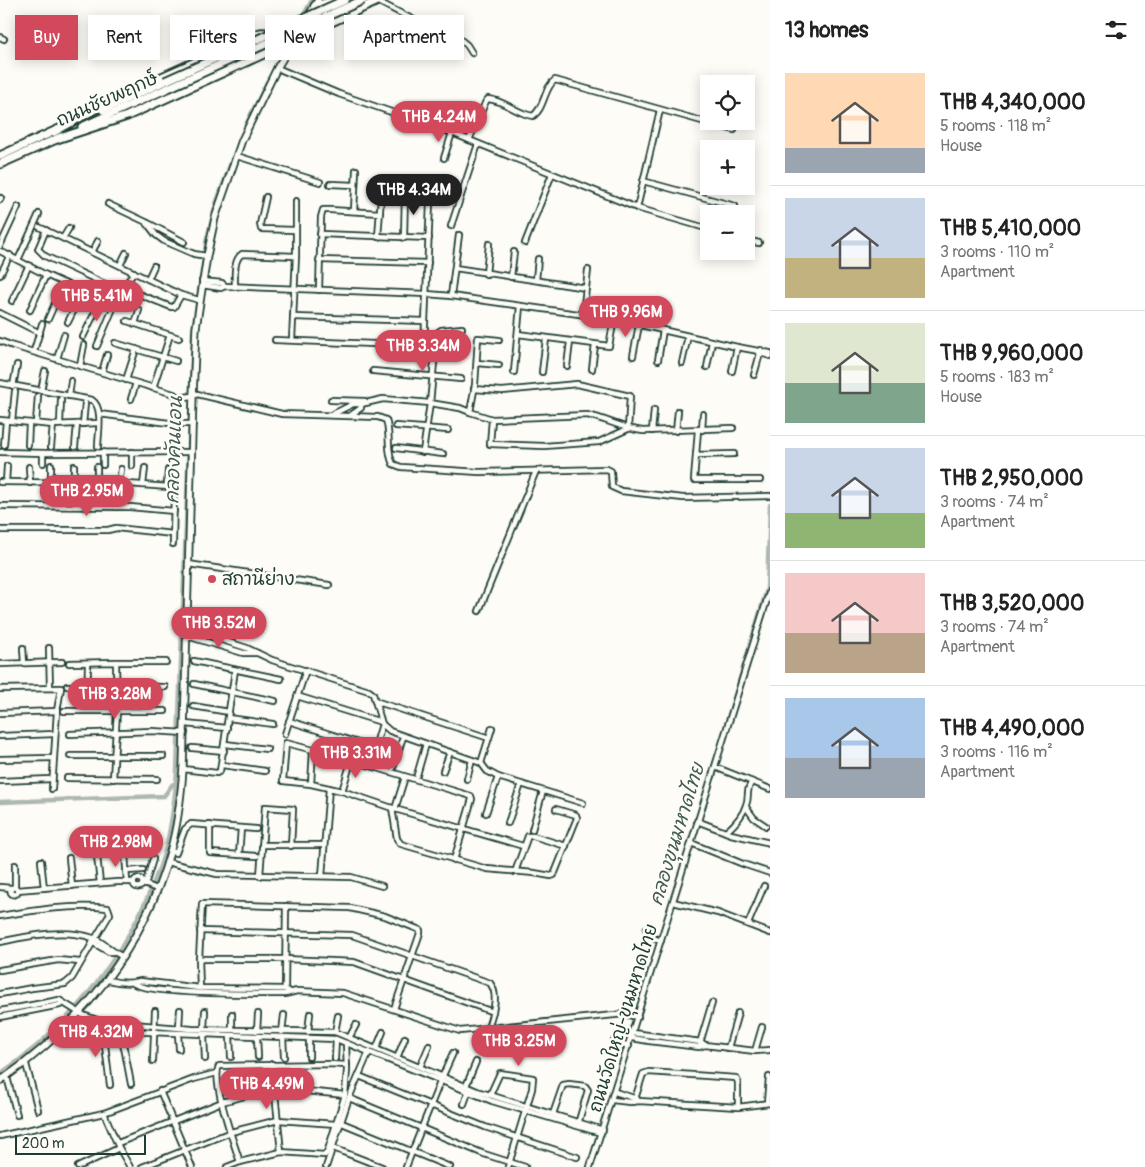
<!DOCTYPE html>
<meta charset="utf-8">
<style>
:root{--surface:#fff;--page:#f2f2f2;--text:#222;--muted:#767676;--line:#e0e0e0;--accent:#d1495b}
body{margin:0;font-family:Pangolin,"Playpen Sans Thai",sans-serif;background:var(--page);color:var(--text);height:100vh;display:flex;flex-direction:column;font-size:19px;white-space:nowrap}
*{box-sizing:border-box;margin:0}
p{font-size:16px;color:var(--muted)}
.icon{flex:none;width:28px;height:28px;fill:none;stroke:currentColor;stroke-width:2;stroke-linecap:round;stroke-linejoin:round}
.map{position:relative;flex:1;overflow:hidden}
.details{display:flex;flex-direction:column;background:var(--surface);width:375px}
.details>*{flex:none}
.top-card{position:absolute;left:15px;top:15px;width:475px;height:45px;display:flex;gap:10px}
.controls{position:absolute;left:700px;top:75px;display:grid;gap:10px}
.controls a{display:grid;place-items:center;width:55px;height:55px;border-radius:0px;background:var(--surface);box-shadow:0 2px 12px #0003;font-size:25px}
.scale{position:absolute;left:15px;bottom:12px;width:131px;box-sizing:border-box;padding-left:5px;border:2px solid #1f3d34;border-top:0;font-size:14px;line-height:18px;white-space:nowrap;color:#1f3d34;-webkit-text-stroke:4px #fdfcf7;paint-order:stroke}
.price{position:absolute;translate:-50% -42px;padding:0 11px;border-radius:18px;background:var(--accent);color:#fff;font-size:16px;line-height:32px;filter:drop-shadow(0 1px 2px #0008)}
.price::after{content:'';position:absolute;left:50%;top:30px;width:15px;height:11px;margin-left:-8px;background:inherit;clip-path:polygon(0 0,100% 0,50% 100%)}
.price.current{background:#222;color:#fff}
ul{padding:0;list-style:none}
li{display:flex;align-items:center;gap:15px;height:125px;padding:0 15px}
li+li{border-top:1px solid var(--line)}
li span{display:grid;place-items:center;flex:none;width:140px;height:100px;border-radius:0px;color:#555}
li>.icon{margin-inline-start:auto}
span .icon{width:60px;height:60px;fill:#fffc;stroke-width:1}
li b{font-size:21px}
h2{display:flex;justify-content:space-between;align-items:center;height:60px;padding:0 15px;font-size:21px}
.pill{padding:0 18px;border-radius:0px;background:var(--surface);box-shadow:0 2px 12px #0003;font-size:18px;line-height:45px}
.pill.current{background:var(--accent);color:#fff}
main{display:flex;flex:1;min-height:0}
.map>svg:first-child{display:block}
.lines{fill:none;stroke-linecap:round;stroke-linejoin:round}
.canal{stroke:#aeb8b1;stroke-width:4.5}
.street-casing{stroke:#1f3d34;stroke-width:8}
.secondary-casing{stroke:#1f3d34;stroke-width:9}
.primary-casing{stroke:#1f3d34;stroke-width:11}
.street{stroke:#fdfcf7;stroke-width:4.5}
.secondary{stroke:#fdfcf7;stroke-width:5.5}
.primary{stroke:#fdfcf7;stroke-width:7}
.primary-bridge-casing{stroke:#1f3d34;stroke-width:11;stroke-linecap:butt}
.primary-bridge{stroke:#fdfcf7;stroke-width:7}
.poi-dot{fill:#d1495b;stroke:#fdfcf7;stroke-width:2}
.labels{text-anchor:middle;stroke-width:5;stroke-linejoin:round;paint-order:stroke}
.street-label{font-size:18px;fill:#1f3d34;stroke:#fdfcf7}
.poi-label{font-size:18px;fill:#1f3d34;stroke:#fdfcf7;text-anchor:start}
.water-label{font-size:19px;font-style:italic;fill:#435c53;stroke:#fdfcf7}
</style>
<main>
<div class="map">
<svg width="770" height="1167" viewBox="0 0 770 1167">
<rect width="100%" height="100%" fill="#fdfcf7"/>
<filter id="ink" filterUnits="userSpaceOnUse"><feTurbulence type="fractalNoise" baseFrequency=".02" numOctaves="2"/><feDisplacementMap in="SourceGraphic" scale="10" xChannelSelector="R" yChannelSelector="G"/><feConvolveMatrix kernelMatrix="1 2 1 2 8 2 1 2 1" color-interpolation-filters="sRGB"/></filter>
<g filter="url(#ink)">
<g class="lines">
<!-- canal -->
<g class="canal">
<path d="M302,18L312,0"/>
<path d="M280,57L295,31"/>
<path d="M245,127L267,82"/>
<path d="M726,725L767,589L770,505"/>
<path d="M0,802L164,796L172,785L177,782"/>
<path d="M0,1074C78,1021 137,942 165,851C172,825 175,798 177,772L193,330L207,238L216,204L233,157"/>
</g>
<!-- street casing -->
<g class="street-casing">
<g id="street">
<path d="M377,1L441,34L461,40L467,45L472,53"/>
<path d="M0,37L4,39"/>
<path d="M277,68L339,94L452,133L637,208L709,229"/>
<path d="M469,140L486,101L488,99C504,100 517,114 533,116C545,108 544,87 555,80L734,130"/>
<path d="M237,156L320,182"/>
<path d="M444,158L452,133"/>
<path d="M643,181L735,206"/>
<path d="M330,184L355,185"/>
<path d="M266,197L260,224L261,229L295,230"/>
<path d="M0,200L1,198"/>
<path d="M108,204L146,222L156,235L164,241L194,254L207,256"/>
<path d="M637,208L660,110"/>
<path d="M354,211L356,170"/>
<path d="M148,223L184,242"/>
<path d="M451,226L478,144"/>
<path d="M39,227L181,295"/>
<path d="M46,230L38,249L45,256L120,291L123,289L134,272"/>
<path d="M320,234L429,238"/>
<path d="M378,237L382,184"/>
<path d="M63,238L69,228"/>
<path d="M404,238L405,193"/>
<path d="M746,240L759,243"/>
<path d="M525,243L552,174"/>
<path d="M0,246L18,207"/>
<path d="M0,251L46,275L114,306L123,305L131,291L171,307H174L181,295L199,300"/>
<path d="M92,252L98,241"/>
<path d="M18,260L39,214"/>
<path d="M319,260L428,263"/>
<path d="M120,265L126,253"/>
<path d="M455,268L586,288"/>
<path d="M486,274L489,244"/>
<path d="M0,275L10,255"/>
<path d="M511,277L514,252"/>
<path d="M148,279L154,266"/>
<path d="M536,280L538,259"/>
<path d="M202,281L222,283L225,286"/>
<path d="M202,285L221,288L225,286L427,294L451,296L614,319L737,347L770,353"/>
<path d="M235,287C235,277 233,260 242,254L296,256"/>
<path d="M319,290L321,217L323,210H330L380,213"/>
<path d="M451,296L459,235"/>
<path d="M12,301L29,265"/>
<path d="M30,310L46,275"/>
<path d="M0,313L40,333"/>
<path d="M583,314L588,270"/>
<path d="M293,317L425,321"/>
<path d="M48,319L64,283"/>
<path d="M127,321L179,338"/>
<path d="M68,322L83,291"/>
<path d="M135,324L139,310"/>
<path d="M518,334L609,346L614,319"/>
<path d="M83,337L101,300"/>
<path d="M275,340L424,346L430,203"/>
<path d="M292,340L296,256V201"/>
<path d="M0,341L13,346L174,394C179,400 186,396 193,396"/>
<path d="M115,343L176,361"/>
<path d="M97,346L114,306"/>
<path d="M34,351L42,324"/>
<path d="M758,352L770,356"/>
<path d="M633,356L639,325"/>
<path d="M435,357L463,353"/>
<path d="M57,359L64,335"/>
<path d="M658,360L663,330"/>
<path d="M477,363L499,365"/>
<path d="M682,363L688,336"/>
<path d="M80,366L84,345"/>
<path d="M567,366L570,342"/>
<path d="M707,367L712,342"/>
<path d="M592,369L595,345"/>
<path d="M373,371L461,379"/>
<path d="M732,371L737,347"/>
<path d="M102,372L107,355"/>
<path d="M514,372L520,306"/>
<path d="M542,372L546,339"/>
<path d="M754,375L761,350"/>
<path d="M126,380L136,349"/>
<path d="M0,383L92,400C104,408 98,434 98,447"/>
<path d="M13,386L17,365"/>
<path d="M153,388L170,335"/>
<path d="M474,389L502,391L577,384L630,396L628,429L599,442L544,446L490,444L492,419"/>
<path d="M41,391L45,371"/>
<path d="M193,393L282,414L378,417L386,420C391,435 386,451 393,464L401,467L479,472L607,469L611,471L612,487L621,491L683,498L770,496"/>
<path d="M69,396L71,381"/>
<path d="M131,399L136,383"/>
<path d="M331,400L365,401"/>
<path d="M361,404L383,399L430,403L460,408L470,412L492,419L587,415C607,419 623,429 643,431L733,428"/>
<path d="M470,412L475,385L478,338L499,340"/>
<path d="M99,414L177,424H193"/>
<path d="M331,415L353,404H361V408L351,415"/>
<path d="M0,420L53,425L99,423"/>
<path d="M12,421L15,391"/>
<path d="M36,423L38,396"/>
<path d="M60,424L61,399"/>
<path d="M83,424L85,403"/>
<path d="M396,426L448,430"/>
<path d="M698,430L694,480H760"/>
<path d="M702,430L703,414"/>
<path d="M652,431L654,410"/>
<path d="M676,431L678,411"/>
<path d="M4,445L6,421"/>
<path d="M28,445L29,423"/>
<path d="M51,447L53,425"/>
<path d="M75,447L77,424"/>
<path d="M396,448L443,454"/>
<path d="M0,452L46,453L191,452"/>
<path d="M132,452V466"/>
<path d="M423,452L430,403L437,333L441,330L462,328"/>
<path d="M43,453V463"/>
<path d="M696,455L734,454"/>
<path d="M103,465V452"/>
<path d="M74,466V483"/>
<path d="M29,467L30,483"/>
<path d="M97,467V483"/>
<path d="M168,470L167,484L174,491L173,544"/>
<path d="M0,482L114,483L169,487"/>
<path d="M6,482L7,466"/>
<path d="M51,483V465"/>
<path d="M143,485L145,468"/>
<path d="M0,506L130,507L174,511"/>
<path d="M116,507L121,469"/>
<path d="M0,530H108L116,528L173,534"/>
<path d="M188,564L329,585"/>
<path d="M479,611L536,471"/>
<path d="M187,613L241,629"/>
<path d="M187,629L247,648L272,660L369,691L373,694L382,724L390,731L481,763L487,771L498,777L583,803"/>
<path d="M187,636L243,653H257"/>
<path d="M23,648L24,663"/>
<path d="M49,648L50,688"/>
<path d="M194,661L281,679"/>
<path d="M116,662H166"/>
<path d="M69,663L116,662L117,711L113,779"/>
<path d="M0,664L62,662"/>
<path d="M194,684L275,701"/>
<path d="M67,686L165,687"/>
<path d="M0,689L61,688L57,711L52,789"/>
<path d="M297,696L381,722"/>
<path d="M375,701L489,738"/>
<path d="M193,706L229,712"/>
<path d="M87,710L88,663"/>
<path d="M64,711H165"/>
<path d="M0,713L57,711"/>
<path d="M228,718L273,724"/>
<path d="M289,721L374,748"/>
<path d="M185,724L227,728"/>
<path d="M70,734L152,731L185,733"/>
<path d="M285,734L306,670"/>
<path d="M0,736L55,734"/>
<path d="M225,744L267,749"/>
<path d="M192,748L224,751"/>
<path d="M70,756H163"/>
<path d="M0,759L54,758"/>
<path d="M371,761L382,724"/>
<path d="M481,763L492,728"/>
<path d="M222,765L265,771"/>
<path d="M715,767L770,789"/>
<path d="M393,768L403,737"/>
<path d="M183,769L217,773L220,771L235,670"/>
<path d="M443,771L450,752"/>
<path d="M417,775L426,744"/>
<path d="M67,778L157,779"/>
<path d="M467,779L472,760"/>
<path d="M0,781L52,779"/>
<path d="M311,784L313,750L286,743L283,781L311,784L342,791L395,809L523,846"/>
<path d="M342,791L351,762L354,761L471,796L472,799L454,860"/>
<path d="M746,807L754,818L766,826"/>
<path d="M392,808L397,839L401,844L487,869L534,873L551,876L554,875L577,818L576,815L556,809"/>
<path d="M395,809L405,777"/>
<path d="M486,813L498,777"/>
<path d="M697,821L731,834L770,843"/>
<path d="M508,823L521,784"/>
<path d="M210,825V853L257,856"/>
<path d="M532,830L543,791"/>
<path d="M726,832C734,825 743,816 746,805C750,796 745,790 752,782"/>
<path d="M691,843L743,864L770,873"/>
<path d="M262,845H324"/>
<path d="M170,851L176,853L185,829L191,824L256,829"/>
<path d="M125,853L127,882"/>
<path d="M239,855L241,828"/>
<path d="M97,856L100,883"/>
<path d="M69,858L72,886"/>
<path d="M41,861L44,888"/>
<path d="M167,862L217,874L351,877L382,886"/>
<path d="M126,871L143,870"/>
<path d="M515,872L528,836H533L566,846"/>
<path d="M260,876L265,807L293,809L291,846"/>
<path d="M322,876L329,788"/>
<circle cx="138" cy="883" r="4.5"/>
<path d="M144,884L157,889"/>
<path d="M145,885L153,859"/>
<path d="M0,887L11,888"/>
<path d="M15,887V865"/>
<circle cx="14" cy="891" r="3.5"/>
<path d="M17,890L117,882H134"/>
<path d="M673,902L718,913L770,933"/>
<path d="M0,916C36,910 72,904 108,908L110,914L95,939"/>
<path d="M748,924L764,886"/>
<path d="M646,929L651,937L661,941"/>
<path d="M200,931L352,935L490,983C500,996 492,1014 488,1028"/>
<path d="M0,942C29,936 64,928 93,938C104,942 112,952 123,957"/>
<path d="M92,942L109,952H113"/>
<path d="M199,959H285L354,962L493,1012"/>
<path d="M0,970L58,960L80,962"/>
<path d="M108,980C119,983 129,984 140,981L200,988L285,989L290,992"/>
<path d="M133,983C147,995 261,994 285,994L297,991L343,993L460,1031L624,1014L638,1017"/>
<path d="M200,988L199,959L202,904L350,908L385,916L420,930V933L394,1009"/>
<path d="M285,989L286,906"/>
<path d="M0,994L32,988L65,984L72,978L93,942"/>
<path d="M0,1011L59,1000L83,1015L111,1025"/>
<path d="M83,1015L87,1020L105,1029"/>
<path d="M0,1017L60,1005L63,1003"/>
<circle cx="117" cy="1028" r="6"/>
<path d="M121,1023L192,1029L335,1032L477,1091L603,1130"/>
<path d="M179,1028L180,1010"/>
<path d="M103,1029L110,1085"/>
<path d="M204,1029L205,1011"/>
<path d="M485,1029L487,1048"/>
<path d="M232,1030V1014"/>
<path d="M122,1031L336,1039L492,1101L601,1133"/>
<path d="M257,1031L258,1014"/>
<path d="M282,1032L284,1015"/>
<path d="M308,1032L310,1014"/>
<path d="M335,1032L338,1016"/>
<path d="M633,1033L701,1042L705,1045L755,1051L770,1050"/>
<path d="M120,1034L125,1052L131,1084"/>
<path d="M178,1034L179,1049"/>
<path d="M204,1035L205,1059"/>
<path d="M230,1036L231,1057"/>
<path d="M257,1037L258,1057"/>
<path d="M283,1037L284,1057"/>
<path d="M309,1038V1057"/>
<path d="M349,1038L356,1025"/>
<path d="M632,1038L649,1041L699,1047L705,1045"/>
<path d="M614,1041L629,1046"/>
<path d="M700,1043L712,1003"/>
<path d="M728,1048L738,1013"/>
<path d="M376,1049L383,1032"/>
<path d="M755,1051L762,1027"/>
<path d="M397,1058L405,1038"/>
<path d="M335,1059L336,1039"/>
<path d="M153,1061L155,1011"/>
<path d="M26,1064L38,1110"/>
<path d="M272,1064L281,1152"/>
<path d="M420,1067L429,1046"/>
<path d="M359,1076L485,1127L577,1157"/>
<path d="M7,1077L17,1115"/>
<path d="M466,1086L476,1062"/>
<path d="M160,1091L192,1167"/>
<path d="M615,1092L637,1099"/>
<path d="M490,1095L500,1073L533,1078L532,1089L508,1167"/>
<path d="M349,1098L484,1154L525,1167"/>
<path d="M612,1100L630,1102L639,1101L738,1107L770,1103"/>
<path d="M634,1102L643,1074L649,1072L736,1078L738,1082V1107"/>
<path d="M767,1103L769,1077"/>
<path d="M464,1104L468,1093"/>
<path d="M104,1113L119,1148L130,1167"/>
<path d="M553,1114L563,1085L569,1084L585,1086L588,1090L578,1124"/>
<path d="M342,1123L450,1167"/>
<path d="M0,1136L104,1113L194,1079L217,1073"/>
<path d="M118,1143L222,1102L275,1088L345,1095"/>
<path d="M333,1148L382,1167"/>
<path d="M240,1162C234,1144 211,1080 219,1066L328,1064L347,1065"/>
<path d="M78,1167L119,1148"/>
<path d="M142,1167L231,1132L278,1120L336,1124"/>
<path d="M227,1167L240,1162L281,1152L325,1155L328,1150L345,1095L347,1070L346,1043"/>
<path d="M326,1167L349,1098L369,1052"/>
<path d="M406,1167L440,1082L453,1053"/>
<path d="M590,1167L770,590"/>
</g>
</g>
<!-- secondary casing -->
<g class="secondary-casing">
<path id="secondary" d="M0,1081C80,1026 144,947 170,852C178,825 181,797 183,769L193,396L196,328L207,256L215,218L242,140L277,68L318,0"/>
</g>
<!-- primary casing -->
<g class="primary-casing">
<g id="primary">
<path d="M315,6L335,0"/>
<path d="M296,38L380,0"/>
<path d="M103,110L165,81"/>
<path d="M82,127L168,88"/>
<path d="M54,132L117,97L260,33C270,32 275,36 274,47L268,52L127,116L57,139"/>
<path d="M0,156L57,130"/>
<path d="M0,164L61,137"/>
</g>
</g>
<!-- street -->
<use href="#street" class="street"/>
<!-- secondary -->
<use href="#secondary" class="secondary"/>
<!-- primary -->
<use href="#primary" class="primary"/>
<!-- primary-bridge casing -->
<g class="primary-bridge-casing">
<g id="primary-bridge">
<path d="M165,81L345,0"/>
<path d="M168,88L363,0"/>
</g>
</g>
<!-- primary-bridge -->
<use href="#primary-bridge" class="primary-bridge"/>
</g>
</g>
<!-- markers -->
<circle class="poi-dot" cx="212" cy="579" r="5"/>
<g class="labels">
<!-- street labels -->
<g class="street-label">
<text transform="translate(107 99) rotate(-24)" y="6">ถนนชัยพฤกษ์</text>
<text transform="translate(623 1018) rotate(-73)" y="6">ถนนวัดใหญ่-ขุนมหาดไทย</text>
</g>
<!-- poi labels -->
<g class="poi-label">
<text x="222" y="585">สถานีย่าง</text>
</g>
<!-- water labels -->
<g class="water-label">
<text transform="translate(173 450) rotate(-88)" y="7">คลองคันแอน</text>
<text transform="translate(676 834) rotate(-73)" y="7">คลองขุนมหาดไทย</text>
</g>
</g>
</svg>
<div class="controls">
<a><svg class="icon" aria-label="locate" viewBox="0 0 24 24"><circle cx="12" cy="12" r="6"/><path d="M12 2v4M12 18v4M2 12h4M18 12h4"/></svg></a>
<a>+</a>
<a>−</a>
</div>
<div class="scale">200 m</div>
<b class="price" style="left:439px;top:143px">THB 4.24M</b>
<b class="price current" style="left:414px;top:216px">THB 4.34M</b>
<b class="price" style="left:97px;top:322px">THB 5.41M</b>
<b class="price" style="left:626px;top:338px">THB 9.96M</b>
<b class="price" style="left:423px;top:372px">THB 3.34M</b>
<b class="price" style="left:87px;top:517px">THB 2.95M</b>
<b class="price" style="left:219px;top:649px">THB 3.52M</b>
<b class="price" style="left:115px;top:720px">THB 3.28M</b>
<b class="price" style="left:356px;top:779px">THB 3.31M</b>
<b class="price" style="left:116px;top:868px">THB 2.98M</b>
<b class="price" style="left:96px;top:1058px">THB 4.32M</b>
<b class="price" style="left:519px;top:1067px">THB 3.25M</b>
<b class="price" style="left:267px;top:1110px">THB 4.49M</b>
<div class="top-card">
<a class="pill current">Buy</a>
<a class="pill">Rent</a>
<a class="pill">Filters</a>
<a class="pill">New</a>
<a class="pill">Apartment</a>
</div>
</div>
<section class="details">
<h2>13 homes<svg class="icon" aria-label="filters" viewBox="0 0 24 24"><path d="M4 7h16M4 17h16"/><circle cx="9" cy="7" r="2"/><circle cx="15" cy="17" r="2"/></svg></h2>
<ul>
<li><span style="background:linear-gradient(#ffd9b3 75%,#9aa5b1 0)"><svg class="icon" aria-label="home" viewBox="0 0 24 24"><path d="M3 11l9-7 9 7M6 9v11h12V9"/></svg></span><div><b>THB 4,340,000</b><p>5 rooms · 118 m²</p><p>House</p></div></li>
<li><span style="background:linear-gradient(#c9d6e8 60%,#c2b280 0)"><svg class="icon" aria-label="home" viewBox="0 0 24 24"><path d="M3 11l9-7 9 7M6 9v11h12V9"/></svg></span><div><b>THB 5,410,000</b><p>3 rooms · 110 m²</p><p>Apartment</p></div></li>
<li><span style="background:linear-gradient(#dfe7d0 60%,#7fa58c 0)"><svg class="icon" aria-label="home" viewBox="0 0 24 24"><path d="M3 11l9-7 9 7M6 9v11h12V9"/></svg></span><div><b>THB 9,960,000</b><p>5 rooms · 183 m²</p><p>House</p></div></li>
<li><span style="background:linear-gradient(#c9d6e8 65%,#8fb573 0)"><svg class="icon" aria-label="home" viewBox="0 0 24 24"><path d="M3 11l9-7 9 7M6 9v11h12V9"/></svg></span><div><b>THB 2,950,000</b><p>3 rooms · 74 m²</p><p>Apartment</p></div></li>
<li><span style="background:linear-gradient(#f6c9c9 60%,#b9a48a 0)"><svg class="icon" aria-label="home" viewBox="0 0 24 24"><path d="M3 11l9-7 9 7M6 9v11h12V9"/></svg></span><div><b>THB 3,520,000</b><p>3 rooms · 74 m²</p><p>Apartment</p></div></li>
<li><span style="background:linear-gradient(#a9c7e8 60%,#9aa5b1 0)"><svg class="icon" aria-label="home" viewBox="0 0 24 24"><path d="M3 11l9-7 9 7M6 9v11h12V9"/></svg></span><div><b>THB 4,490,000</b><p>3 rooms · 116 m²</p><p>Apartment</p></div></li>
</ul>
</section>
</main>
